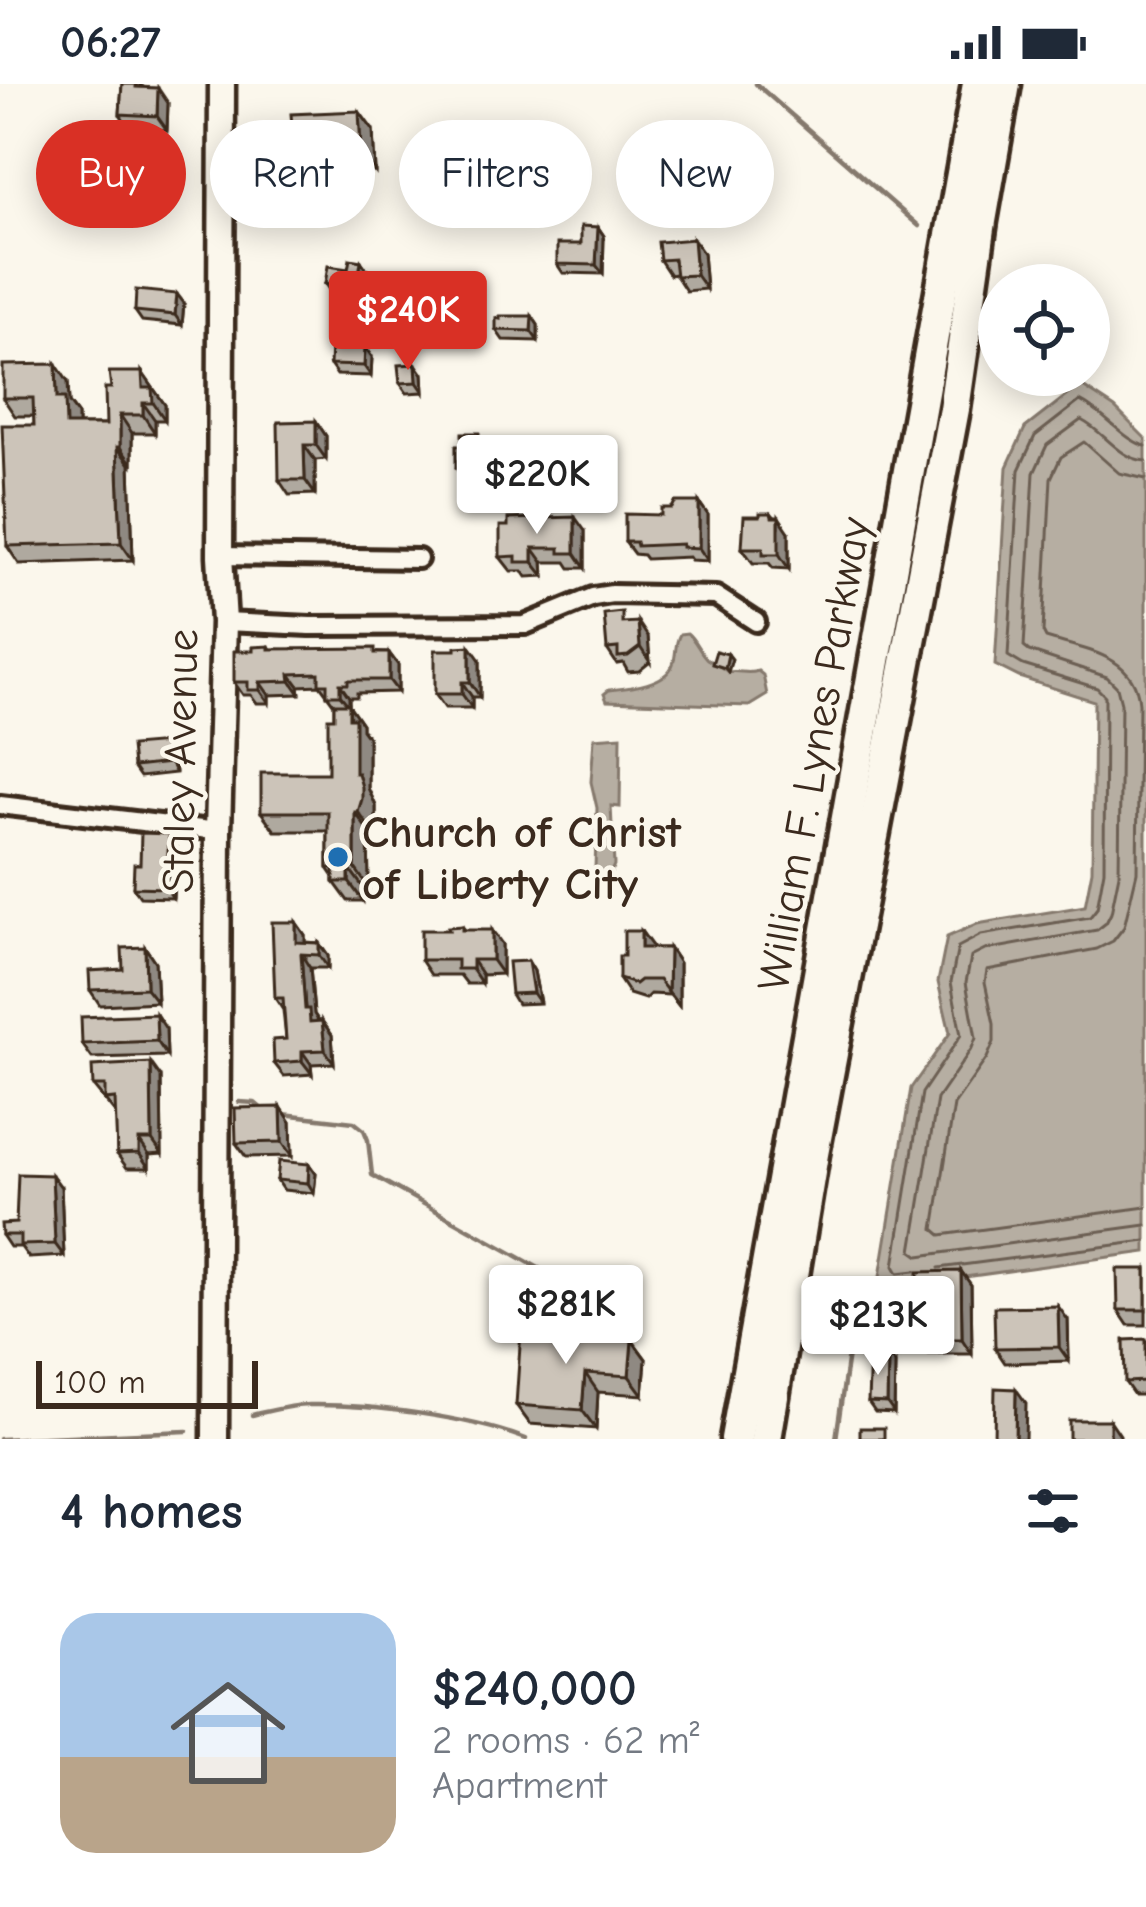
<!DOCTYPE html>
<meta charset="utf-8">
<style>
:root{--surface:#fff;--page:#f6f6f7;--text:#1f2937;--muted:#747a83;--accent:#d93025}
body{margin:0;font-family:"Comic Neue",sans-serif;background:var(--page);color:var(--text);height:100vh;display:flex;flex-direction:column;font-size:45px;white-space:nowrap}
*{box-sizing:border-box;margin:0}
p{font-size:39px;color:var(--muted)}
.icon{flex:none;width:66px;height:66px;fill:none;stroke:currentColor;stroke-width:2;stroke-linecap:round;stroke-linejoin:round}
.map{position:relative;height:1355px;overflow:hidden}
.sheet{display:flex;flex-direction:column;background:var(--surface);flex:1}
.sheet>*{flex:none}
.banner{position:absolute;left:36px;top:36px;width:1074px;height:108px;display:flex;gap:24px}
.controls{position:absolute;left:978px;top:180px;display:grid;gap:24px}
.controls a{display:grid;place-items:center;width:132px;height:132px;border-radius:50%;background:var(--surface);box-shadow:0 6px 30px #0003;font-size:60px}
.scale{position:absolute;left:36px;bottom:30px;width:222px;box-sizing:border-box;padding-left:12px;border:6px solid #3b2a1e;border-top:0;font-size:33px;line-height:42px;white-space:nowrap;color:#3b2a1e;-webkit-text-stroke:9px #fbf7ec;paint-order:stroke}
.price{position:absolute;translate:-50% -102px;padding:0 27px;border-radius:12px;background:#fff;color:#222;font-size:39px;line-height:78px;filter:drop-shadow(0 3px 6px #0008)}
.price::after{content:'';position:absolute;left:50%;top:72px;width:36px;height:27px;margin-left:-18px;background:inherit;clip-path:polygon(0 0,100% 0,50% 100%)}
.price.selected{background:var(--accent);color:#fff}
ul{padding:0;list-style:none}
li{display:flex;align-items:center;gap:36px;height:300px;padding:0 60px}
li span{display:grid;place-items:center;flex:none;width:336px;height:240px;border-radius:36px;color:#555}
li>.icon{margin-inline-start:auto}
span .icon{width:144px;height:144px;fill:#fffc;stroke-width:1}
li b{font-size:51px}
h2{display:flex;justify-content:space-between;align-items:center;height:144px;padding:0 60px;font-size:51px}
.tag{padding:0 42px;border-radius:54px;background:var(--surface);box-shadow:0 6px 30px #0003;font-size:42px;line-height:108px}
.tag.selected{background:var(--accent);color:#fff}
.status{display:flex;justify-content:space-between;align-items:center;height:84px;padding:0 60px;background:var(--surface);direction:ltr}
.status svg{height:33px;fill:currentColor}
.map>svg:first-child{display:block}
.water{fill:#b6aea2;stroke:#85796d;stroke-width:3}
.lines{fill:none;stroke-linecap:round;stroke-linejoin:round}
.shore{stroke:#6c5f53;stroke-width:3}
.stream{stroke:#85796d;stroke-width:4.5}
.street-casing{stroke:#3b2a1e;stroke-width:26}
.secondary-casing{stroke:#3b2a1e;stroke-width:33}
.highway-casing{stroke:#3b2a1e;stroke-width:39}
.street{stroke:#fbf7ec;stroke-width:16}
.secondary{stroke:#fbf7ec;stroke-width:24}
.highway{stroke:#fbf7ec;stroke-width:30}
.wall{fill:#afa99f;stroke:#3b2a1e;stroke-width:3}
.shaded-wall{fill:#8f8982;stroke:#3b2a1e;stroke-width:3}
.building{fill:#ccc4b9;stroke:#3b2a1e;stroke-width:3}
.poi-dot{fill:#1f6fb2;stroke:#fbf7ec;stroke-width:4.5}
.labels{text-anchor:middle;stroke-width:9;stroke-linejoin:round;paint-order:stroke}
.street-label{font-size:45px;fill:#3b2a1e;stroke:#fbf7ec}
.poi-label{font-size:45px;font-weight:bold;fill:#3b2a1e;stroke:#fbf7ec;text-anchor:start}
</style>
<div class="status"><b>06:27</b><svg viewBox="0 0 49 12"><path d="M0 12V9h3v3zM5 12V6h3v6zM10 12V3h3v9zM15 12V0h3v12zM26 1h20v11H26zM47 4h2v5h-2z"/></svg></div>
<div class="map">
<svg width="1146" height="1355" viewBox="0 0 1146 1355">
<rect width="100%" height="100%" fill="#fbf7ec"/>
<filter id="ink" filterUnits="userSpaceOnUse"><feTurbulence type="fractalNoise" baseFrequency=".00833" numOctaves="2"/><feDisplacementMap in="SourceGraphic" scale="24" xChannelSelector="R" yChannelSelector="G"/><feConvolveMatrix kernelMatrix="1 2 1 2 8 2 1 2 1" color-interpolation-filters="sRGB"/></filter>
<g filter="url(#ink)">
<!-- water -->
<g class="water">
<path d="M1080,301L1115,324L1146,355V1168L878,1205L911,1004L950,949L938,898L947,853L977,840L1085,822L1092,786L1094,617L1019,593L995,581L1007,383L1025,344Z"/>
<path d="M687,549C696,556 699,568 707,575C714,580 721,582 728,588C739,586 747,591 758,587L763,591L767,611L749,622L607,617L604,610L609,606C628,604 666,601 673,580C677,569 674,561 680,550Z"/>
<path d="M621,652L620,723L611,722L614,781L609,792L598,790L595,784L597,724L591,698L594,654Z"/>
</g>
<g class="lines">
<!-- shore -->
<g class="shore">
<path d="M1146,377C1119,375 1105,348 1081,336L1047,361L1034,389L1024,563L1029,567L1107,593L1117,603L1121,619L1119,790L1111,829L1106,839L1097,846L985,866L971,873L966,898L976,954L972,964L937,1015L912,1167L919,1172L1146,1141"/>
<path d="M1146,395L1119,389L1084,358L1061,373L1051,394L1043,548L1046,554C1085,566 1135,571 1139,619L1137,788L1124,843L1113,857L1097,865L987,886L985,898L994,940V958L987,974L954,1021L934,1145L941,1151L1146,1123"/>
<path d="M939,1184L1146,1157"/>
<path d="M915,1187L898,1189L894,1182L922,1009L961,951L951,898L958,863L981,851L1090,833L1097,824L1104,786L1105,612L1097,604L1023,581L1008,572L1019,386L1035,352L1080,317C1103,328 1127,359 1146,362"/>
</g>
<!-- stream -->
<g class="stream">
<path d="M756,0L919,142"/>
<path d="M998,201L999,202"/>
<path d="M1074,291L1080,301"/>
<path d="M239,1018L255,1019L262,1025"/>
<path d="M283,1030L354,1038L364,1046L368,1056L372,1091L621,1230"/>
<path d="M252,1331C270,1327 290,1321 309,1321C369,1320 470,1333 526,1355"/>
<path d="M0,1355L187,1347"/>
<path d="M836,1355L850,1256L878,1205"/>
</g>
<!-- street casing -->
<g class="street-casing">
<g id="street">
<path d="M220,472L418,475"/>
<path d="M224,538L310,542L525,541L593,513L612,510L716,512L756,538"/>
<path d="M0,721L218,747"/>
</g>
</g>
<!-- secondary casing -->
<g class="secondary-casing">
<path id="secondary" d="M215,1355L218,747L224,538L220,472L222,0"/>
</g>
<!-- highway casing -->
<g class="highway-casing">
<g id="highway">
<path d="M736,1355L978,0"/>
<path d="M766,1355L813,1070L954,325L981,137L1005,0"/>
</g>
</g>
<!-- street -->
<use href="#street" class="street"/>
<!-- secondary -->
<use href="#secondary" class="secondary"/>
<!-- highway -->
<use href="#highway" class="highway"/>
</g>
<!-- wall -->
<g class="wall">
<path d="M122,0H139L168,19L167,46L130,45L120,30Z"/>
<path d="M373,46L375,88L306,91L284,59Z"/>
<path d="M598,143L604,152L603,190L563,189L557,180L581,160Z"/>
<path d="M703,169L706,205L686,207L675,190L670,191L660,176Z"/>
<path d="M361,177L368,187L363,215L332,210L325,200Z"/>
<path d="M184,219L182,241L142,237L135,227Z"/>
<path d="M532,232L538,241V257L503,256L496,246Z"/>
<path d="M416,243L419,248L421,262L407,264L404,259Z"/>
<path d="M372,273L371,292L337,291L330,281Z"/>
<path d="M142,288L165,321V336H155V349H132V380H130L133,476L19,480L7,462L34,341V332H15L3,314L68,298L69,319L78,331V341H106L111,304Z"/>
<path d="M423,290L424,308L407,309L400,299Z"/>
<path d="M316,337L326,352V375L315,376V410L289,411L279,396Z"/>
<path d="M488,362L507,376V399H466L456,384Z"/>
<path d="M699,418L708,431V477L691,476L689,473L646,475L643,471L634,470L625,458L672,424Z"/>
<path d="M771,429L789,448V485L773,484L769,479H753L742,464Z"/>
<path d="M585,447V484H570L566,478H543L544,492L527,493L523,487H511L500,473Z"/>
<path d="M629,539L648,553L650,578L639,587L628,588L623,579L617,580L607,565Z"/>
<path d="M269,562L271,565L389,569L398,581V608L357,609V613H349V621L362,640V645L368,653V704L376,722V734L372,747H368L369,804L363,803V817H348L334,798V793L328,784V747H275L261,728L328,689L334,634V620L320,601L299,602L300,610L269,611V619H257L251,611H243L234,598L253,567Z"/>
<path d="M480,576V613H472V624H445L435,610Z"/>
<path d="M167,659L174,669L176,689L140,693L133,683Z"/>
<path d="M169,750L176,760L173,814L140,813L133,803L140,780Z"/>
<path d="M296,838L305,851V858L319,859L328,872V884H310L314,930L319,937H322L332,951L334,979L311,980L312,990L284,992L274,979L286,955L283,926L275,914Z"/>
<path d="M462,842L465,846L502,860V890L482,891V900H467L460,891H431L421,876L449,846Z"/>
<path d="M641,847L652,864H669L679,879V922L670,911L650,910L645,915L629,910L619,895L624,872Z"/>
<path d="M145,863L155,878L157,918L100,921L90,906L123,885Z"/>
<path d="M528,877L534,887L540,919L517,920L511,910Z"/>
<path d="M166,945L167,972L92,974L82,960Z"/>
<path d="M161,993L162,1070L149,1071V1084H127L117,1070L116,1030L93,1002Z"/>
<path d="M281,1023L291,1038L292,1072L246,1073L236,1059Z"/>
<path d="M309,1080L316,1090L314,1109L284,1106L277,1096Z"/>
<path d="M61,1103L64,1172L29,1174L21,1163H10L2,1151Z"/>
<path d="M1146,1185V1241H1128L1118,1226Z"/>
<path d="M961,1187L971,1201L972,1270H929L919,1255Z"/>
<path d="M1068,1236L1069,1277L1005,1279L995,1264Z"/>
<path d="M1146,1255V1311H1134L1125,1298Z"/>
<path d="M632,1256L646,1275L643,1311L598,1308L596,1345L530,1340L516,1321Z"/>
<path d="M895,1280L894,1329L875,1328L868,1318Z"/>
</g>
<!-- shaded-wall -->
<g class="shaded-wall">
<path d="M158,4L168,19L167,46L157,32Z"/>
<path d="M359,27L373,46L375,88L361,68Z"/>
<path d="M598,143L604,152L603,190L596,181Z"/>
<path d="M693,155L703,169L706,205L696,191Z"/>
<path d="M361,177L368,187L363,215L357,205Z"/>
<path d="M177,210L184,219L182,241L175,231Z"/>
<path d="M532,232L538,241V257L531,247Z"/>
<path d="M365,263L372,273L371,292L364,282Z"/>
<path d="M56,280L68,298L69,319L78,331V358L66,341L57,314Z"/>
<path d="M416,280L423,290L424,308L417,298Z"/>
<path d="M142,288L165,321V336L143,304Z"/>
<path d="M143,319L155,336V349L143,331Z"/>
<path d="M120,331L132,349V380L120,363Z"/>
<path d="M316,337L326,352V375L316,361Z"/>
<path d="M304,361L315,376V410L305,396Z"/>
<path d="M497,362L507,376V399L497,384Z"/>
<path d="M117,363L130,380L133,476L121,459Z"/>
<path d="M699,418L708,431V477L699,464Z"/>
<path d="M771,429L779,440V433L789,448V485L779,470Z"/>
<path d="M575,433L585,447V484L575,469Z"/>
<path d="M533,464L543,478L544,492L533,478Z"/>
<path d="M638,538L648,553L650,578L640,563Z"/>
<path d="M470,562L480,576V613L470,598Z"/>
<path d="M389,569L398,581V608L389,596Z"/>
<path d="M728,570L732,575L728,588L725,584Z"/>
<path d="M290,590L299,602L300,610L291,597Z"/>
<path d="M260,598L269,611V619L260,606Z"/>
<path d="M462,598L472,613V624L462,610Z"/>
<path d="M340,600L349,613V621L362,640V645L368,653V704L376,722V734L372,747L358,728L349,622L340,611Z"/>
<path d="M167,659L174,669L176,689L170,679Z"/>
<path d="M355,728L368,747L369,804L355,784Z"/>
<path d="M169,750L176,760L173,814L166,804Z"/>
<path d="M349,784L363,803V817L349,798Z"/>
<path d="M296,838L305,851V871L296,858Z"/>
<path d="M492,846L502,860V890L492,876Z"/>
<path d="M641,847L652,862V879L641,864Z"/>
<path d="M319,859L328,872V884L319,871Z"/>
<path d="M145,863L155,878L157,918L146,904Z"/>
<path d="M669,864L679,879V922L668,908Z"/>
<path d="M301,870L310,884L314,930L319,938H310L305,925Z"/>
<path d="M472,876L482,891V900L472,885Z"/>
<path d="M528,877L534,887L540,919L533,909Z"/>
<path d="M156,930L166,945L167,972L157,957Z"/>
<path d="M322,937L332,951L334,979L325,966Z"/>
<path d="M302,967L311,980L312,990L302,977Z"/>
<path d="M151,979L161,993L162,1070L152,1056Z"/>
<path d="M281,1023L291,1038L292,1072L282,1058Z"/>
<path d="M139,1056L149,1071V1084L139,1069Z"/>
<path d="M309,1080L316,1090L314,1109L308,1099Z"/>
<path d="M52,1091L61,1103L64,1172L55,1160Z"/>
<path d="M961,1187L971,1201L972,1270L962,1255Z"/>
<path d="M1058,1222L1068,1236L1069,1277L1059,1263Z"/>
<path d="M632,1256L646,1275L643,1311L629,1292Z"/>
<path d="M888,1270L895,1280L894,1329L887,1319Z"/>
<path d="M585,1289L598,1308L596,1345L582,1326Z"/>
<path d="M1016,1305L1026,1319L1025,1355H1015Z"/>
<path d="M1110,1336L1120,1351V1355H1110Z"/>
</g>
<!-- building -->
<g class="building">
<path d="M122,0H136V3L158,4L157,32L120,30Z"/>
<path d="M359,27L361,68L292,71V59H284L283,42H292L291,30Z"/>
<path d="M581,142L598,143L596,181L557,180V160H581Z"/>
<path d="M693,155L696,191L676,192L674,175L660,176L658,158Z"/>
<path d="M350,175L361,177L357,205L325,200L328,182L348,185Z"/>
<path d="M136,206L177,210L175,231L135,227Z"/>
<path d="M500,232H532L531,247L496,246V234L500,235Z"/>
<path d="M416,243L418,257L404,259L402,244Z"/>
<path d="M331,262L365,263L364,282L330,281Z"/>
<path d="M56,280L57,314H65L66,341H106L105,304H111L109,288H142L143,304H152L153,319H143V331H120V363H117L121,459L7,462L2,341H34L33,314H3V281Z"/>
<path d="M416,280L417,298L400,299L398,281Z"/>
<path d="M316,337V361H304L305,396H279L278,338Z"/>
<path d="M462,349H479V362H497V384H456V362H462Z"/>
<path d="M675,418H699V464L682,463V460L637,462L636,458H625V430L661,431V424H672Z"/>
<path d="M760,429H771L772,433H779V470H763V464H742L744,432H760Z"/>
<path d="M575,433V469H560V464H533V478H516V472L500,473V442H508V435Z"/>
<path d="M622,528V539L638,538L640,563L628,572L618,573V564L607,565L604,530Z"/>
<path d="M269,562V565L375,564V569H389V596H348V600H340V611H327V600H319V589L290,590L291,597L260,598V606H248V598H234V567H253V563Z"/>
<path d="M470,562V598H462V610H435V566H456V563Z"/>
<path d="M716,567L728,570L725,584L712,580Z"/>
<path d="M334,620H349V634H355V689H358L362,703V715L358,728H355V784H349V798H334V784H328V728H261V689H328V634H334Z"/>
<path d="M167,659L170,679L133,683L131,662Z"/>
<path d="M141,749L169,750L166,804L133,803L134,780H140Z"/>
<path d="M272,838H296V858L319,859V871L301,870L305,925H309L310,938L322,937L325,966L302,967V977L274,979L273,956L286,955L283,914H275Z"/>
<path d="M462,842V846H492V876H472V885H457V876H421V846H449L448,843Z"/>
<path d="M624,847H641V864H669L668,908L659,896H640L635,900L619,895V872H624Z"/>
<path d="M145,863L146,904L90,906L89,887L123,885L122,864Z"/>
<path d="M528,877L533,909L511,910L508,878Z"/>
<path d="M156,930L157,957L82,960L81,933Z"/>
<path d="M151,979L152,1056H139V1069L117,1070L115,1015L105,1016V1002H93L92,982Z"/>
<path d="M281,1023L282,1058L236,1059L235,1024Z"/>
<path d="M279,1077L309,1080L308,1099L277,1096Z"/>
<path d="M18,1090L52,1091L55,1160L20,1161V1151H2L1,1140L16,1139Z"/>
<path d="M1117,1185H1146V1226H1118Z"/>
<path d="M961,1187L962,1255H919L918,1188Z"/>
<path d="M1058,1222L1059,1263L995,1264L994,1223Z"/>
<path d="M521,1247L632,1256L629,1292L585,1289L582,1326L516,1321Z"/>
<path d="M1146,1255V1297L1125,1298L1124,1256Z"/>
<path d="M870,1270H888L887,1319L868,1318Z"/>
<path d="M995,1304L1016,1305L1015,1355H994Z"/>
<rect x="1069" y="1336" width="41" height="19"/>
<rect x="860" y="1344" width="24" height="11"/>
</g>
</g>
<!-- markers -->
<circle class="poi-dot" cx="338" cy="773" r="12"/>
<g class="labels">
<!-- street labels -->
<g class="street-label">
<text transform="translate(813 670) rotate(-80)" y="16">William F. Lynes Parkway</text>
<text transform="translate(179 677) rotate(-89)" y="16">Staley Avenue</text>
</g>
<!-- poi labels -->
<g class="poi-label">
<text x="362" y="763">Church of Christ<tspan x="362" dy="52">of Liberty City</tspan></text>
</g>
</g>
</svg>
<div class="controls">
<a><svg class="icon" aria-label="locate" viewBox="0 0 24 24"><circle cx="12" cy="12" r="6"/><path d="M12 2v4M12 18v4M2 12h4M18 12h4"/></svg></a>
</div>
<div class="scale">100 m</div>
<b class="price selected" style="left:408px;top:289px">$240K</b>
<b class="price" style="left:537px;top:453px">$220K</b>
<b class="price" style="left:566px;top:1283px">$281K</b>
<b class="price" style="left:878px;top:1294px">$213K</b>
<div class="banner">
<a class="tag selected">Buy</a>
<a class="tag">Rent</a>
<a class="tag">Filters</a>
<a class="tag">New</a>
</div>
</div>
<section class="sheet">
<h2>4 homes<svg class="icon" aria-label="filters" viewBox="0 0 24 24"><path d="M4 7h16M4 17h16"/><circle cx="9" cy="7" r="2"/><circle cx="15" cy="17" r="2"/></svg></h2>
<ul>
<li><span style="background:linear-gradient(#a9c7e8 60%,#b9a48a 0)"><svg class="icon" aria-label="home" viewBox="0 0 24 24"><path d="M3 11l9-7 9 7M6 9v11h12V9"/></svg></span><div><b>$240,000</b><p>2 rooms · 62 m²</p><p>Apartment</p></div></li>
</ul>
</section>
